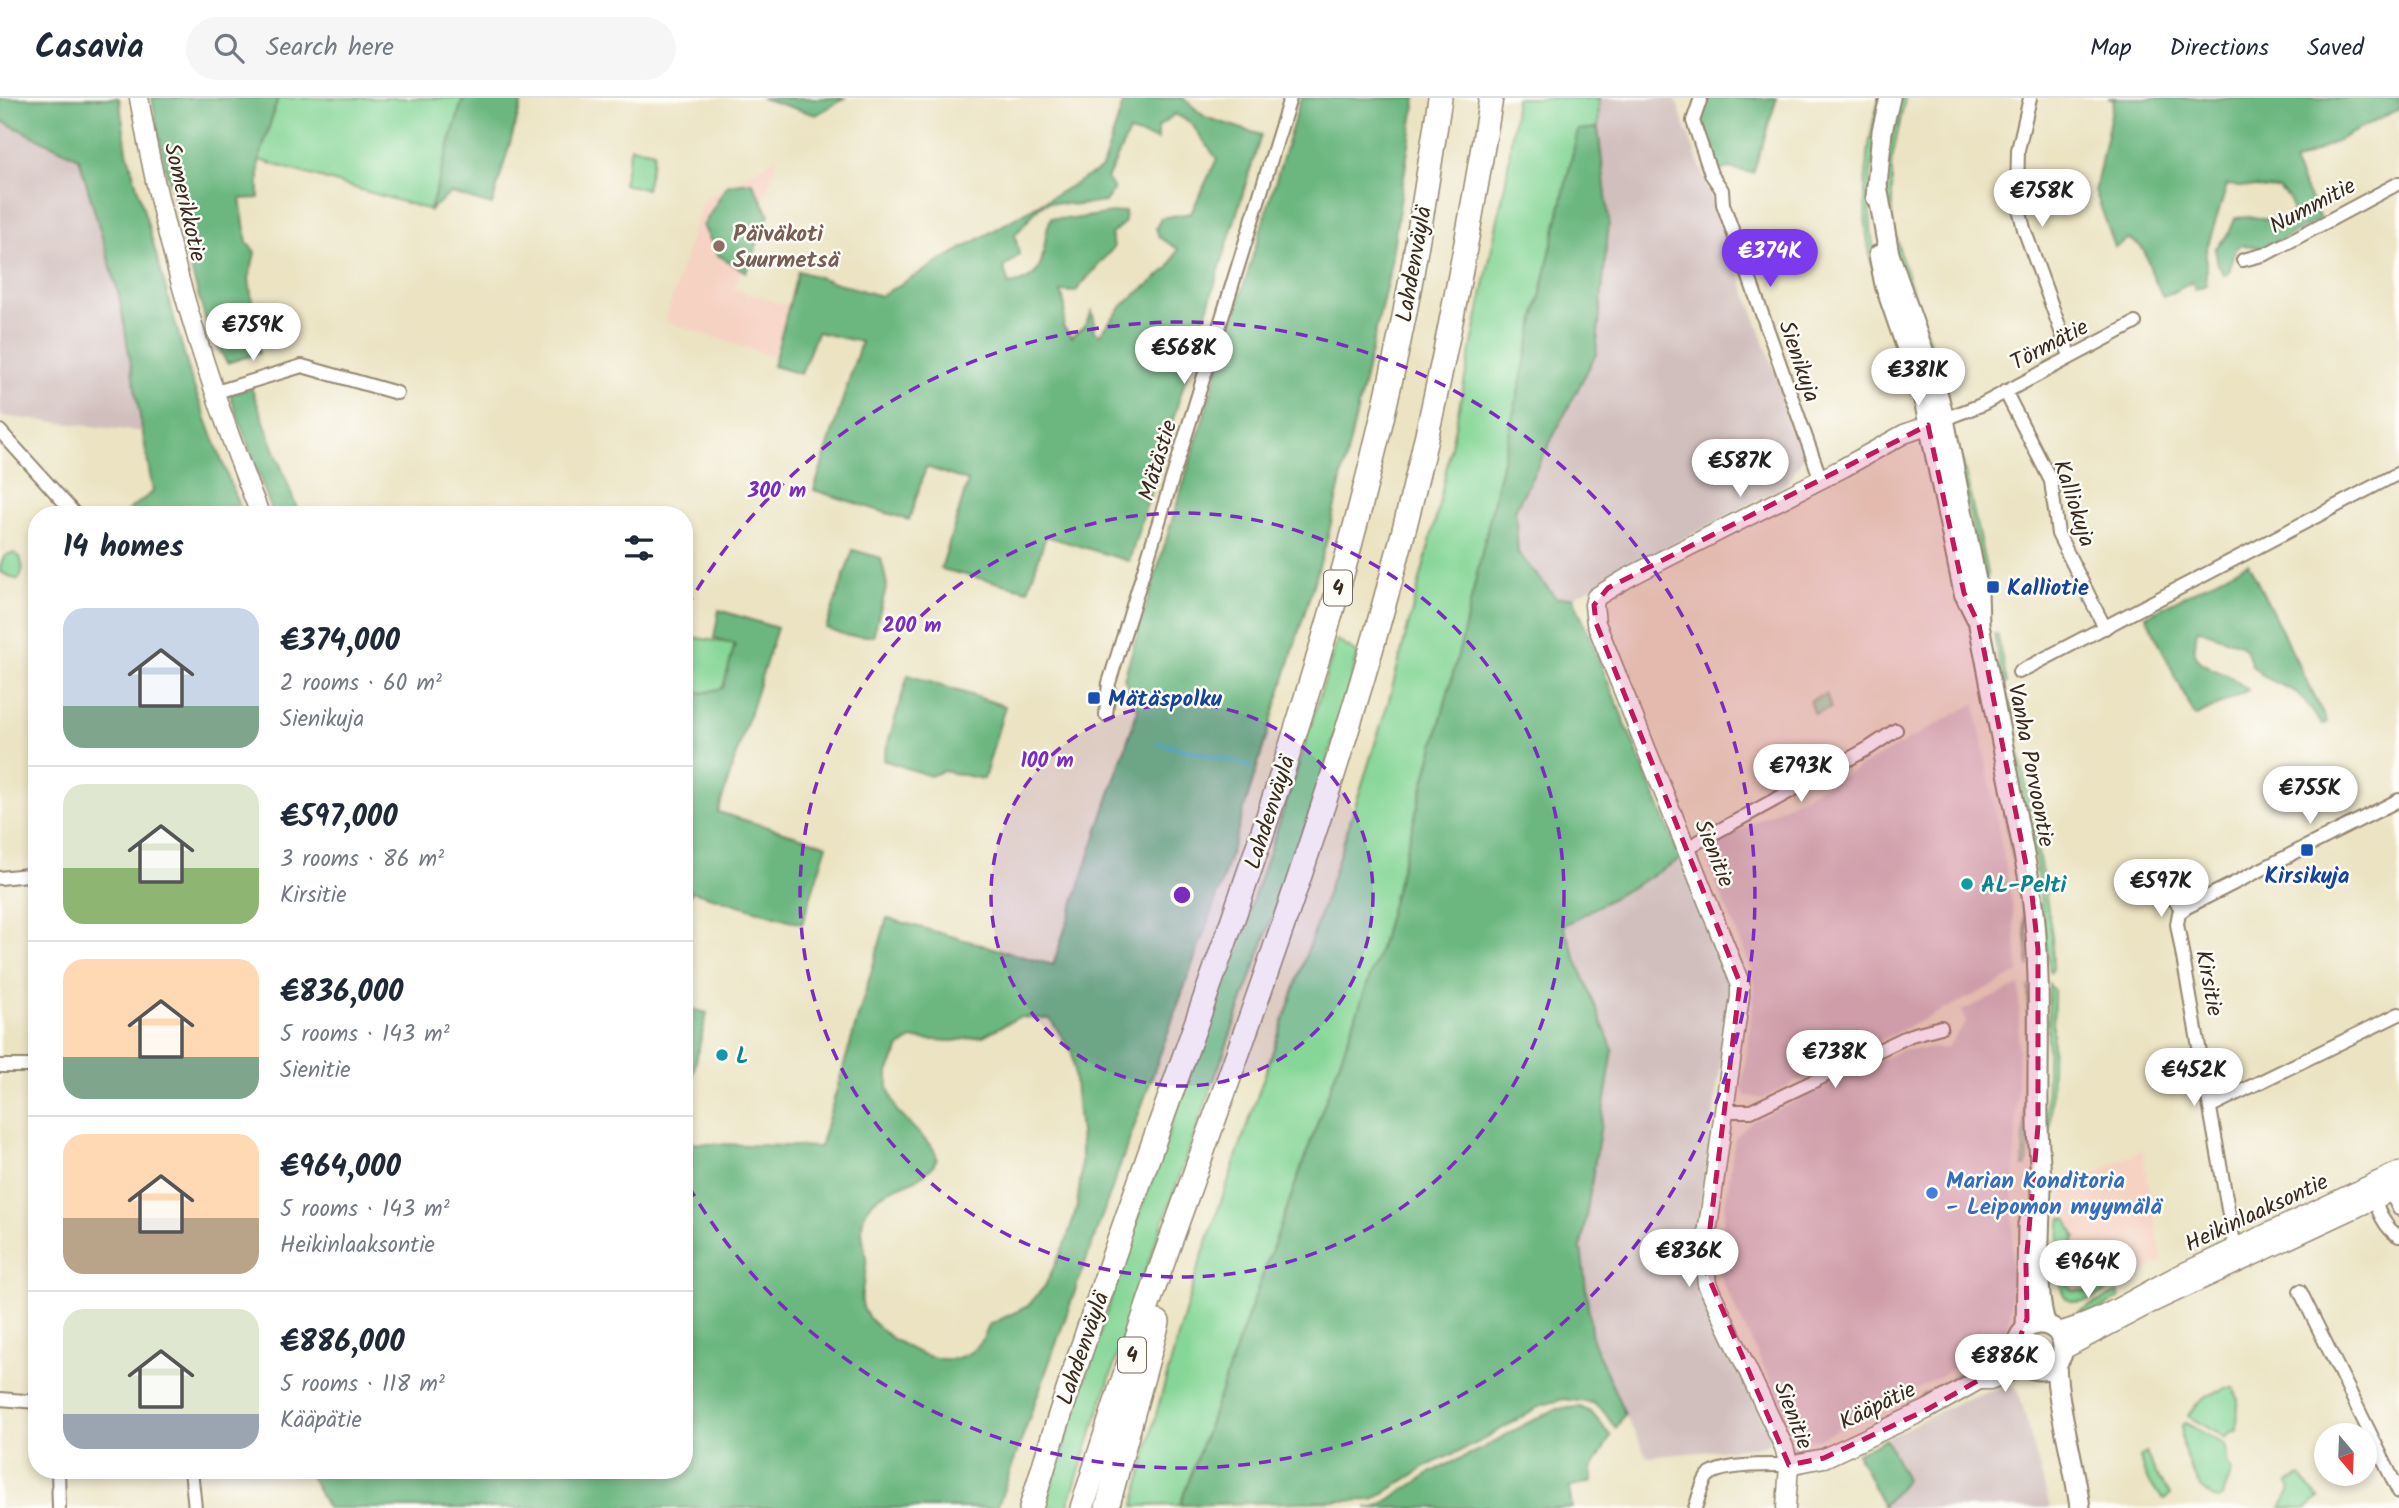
<!DOCTYPE html>
<meta charset="utf-8">
<style>
:root{--surface:#fff;--page:#f6f6f7;--text:#1f2937;--muted:#747a83;--line:#e0e1e3;--accent:#7c3aed}
body{margin:0;font-family:Kalam,sans-serif;background:var(--page);color:var(--text);height:100vh;display:flex;flex-direction:column;font-size:26px;white-space:nowrap}
*{box-sizing:border-box;margin:0}
p{font-size:23px;color:var(--muted)}
.icon{flex:none;width:38px;height:38px;fill:none;stroke:currentColor;stroke-width:2;stroke-linecap:round;stroke-linejoin:round}
.map{position:relative;flex:1;overflow:hidden}
.details{position:absolute;left:28px;top:408px;width:665px;height:973px;display:flex;flex-direction:column;background:var(--surface);border-radius:28px;box-shadow:0 4px 10px #0003}
.details>*{flex:none}
.needle{width:46px;rotate:161deg}
.fabs{position:absolute;left:2314px;top:1325px;display:grid;gap:14px}
.fabs a{display:grid;place-items:center;width:63px;height:63px;border-radius:50%;background:var(--surface);box-shadow:0 4px 10px #0003;font-size:35px}
.price{position:absolute;translate:-50% -60px;padding:0 16px;border-radius:24px;background:#fff;color:#222;font-size:23px;line-height:46px;filter:drop-shadow(0 2px 4px #0008)}
.price::after{content:'';position:absolute;left:50%;top:42px;width:21px;height:16px;margin-left:-10px;background:inherit;clip-path:polygon(0 0,100% 0,50% 100%)}
.price.selected{background:var(--accent);color:#fff}
ul{padding:0;list-style:none}
li{display:flex;align-items:center;gap:21px;height:175px;padding:0 35px}
li+li{border-top:2px solid var(--line)}
li span{display:grid;place-items:center;flex:none;width:196px;height:140px;border-radius:21px;color:#555}
li>.icon{margin-inline-start:auto}
span .icon{width:84px;height:84px;fill:#fffc;stroke-width:1}
li b{font-size:30px}
h2{display:flex;justify-content:space-between;align-items:center;height:84px;padding:0 35px;font-size:30px}
header{display:flex;align-items:center;gap:42px;box-sizing:border-box;height:98px;padding:0 35px;background:var(--surface);border-bottom:2px solid var(--line)}
header strong{font-size:33px}
nav{display:flex;gap:38px;margin-inline-start:auto;font-size:24px}
.search{width:490px;height:63px;background:var(--page);display:flex;align-items:center;gap:18px;box-sizing:border-box;padding:0 24px;border-radius:38px;color:var(--muted);font-size:26px}
.map>svg:first-child{display:block}
.built{fill:#f6d2c3}
.industrial{fill:#d1bfbd}
.green{fill:#86d697;stroke:#60805a;stroke-width:2}
.forest{fill:#6cb780;stroke:#54704f;stroke-width:2;fill-rule:evenodd}
.lines{fill:none;stroke-linecap:round;stroke-linejoin:round}
.stream{stroke:#4ab6c7;stroke-width:3.5}
.street-casing{stroke:#938670;stroke-width:16}
.secondary-casing{stroke:#938670;stroke-width:21}
.primary-casing{stroke:#938670;stroke-width:23}
.highway-casing{stroke:#938670;stroke-width:26}
.street{stroke:#fff;stroke-width:12}
.secondary{stroke:#fff;stroke-width:18}
.primary{stroke:#fff;stroke-width:19}
.highway{stroke:#fff;stroke-width:23}
.marked{fill:#c2185b;fill-opacity:0.2;stroke:#c2185b;stroke-width:5;stroke-dasharray:14 9;stroke-linejoin:round}
.ring{fill:none;stroke:#7b2cbf;stroke-width:3.5;stroke-dasharray:12 9}
.education-dot{fill:#8d6e63;stroke:#fdfcf7;stroke-width:2.5}
.transit-dot{fill:#1a4fb4;stroke:#fdfcf7;stroke-width:2.5}
.culture-dot{fill:#0f9aa8;stroke:#fdfcf7;stroke-width:2.5}
.shop-dot{fill:#3f7fe0;stroke:#fdfcf7;stroke-width:2.5}
.labels{text-anchor:middle;stroke-width:5;stroke-linejoin:round;paint-order:stroke}
.shield{fill:#fdfcf7;stroke:#75695f;stroke-width:2}
.shield-label{font-size:21px;font-weight:bold;fill:#3b2a1e}
.street-label{font-size:23px;fill:#3b2a1e;stroke:#fdfcf7}
.education-label{font-size:23px;font-weight:bold;fill:#785e54;stroke:#fdfcf7;text-anchor:start}
.transit-label{font-size:23px;font-weight:bold;fill:#164399;stroke:#fdfcf7;text-anchor:start}
.culture-label{font-size:23px;font-weight:bold;fill:#0d838f;stroke:#fdfcf7;text-anchor:start}
.shop-label{font-size:23px;font-weight:bold;fill:#366cbe;stroke:#fdfcf7;text-anchor:start}
.centre{fill:#7b2cbf;stroke:#fdfcf7;stroke-width:3.5}
.ring-label{font-size:21px;text-anchor:middle;font-weight:bold;fill:#7b2cbf;stroke:#fdfcf7;stroke-width:5;stroke-linejoin:round;paint-order:stroke}
</style>
<header>
<strong>Casavia</strong>
<div class="search"><svg class="icon" aria-label="search" viewBox="0 0 24 24"><circle cx="10" cy="10" r="6"/><path d="M15 15l6 6"/></svg>Search here</div>
<nav><a>Map</a><a>Directions</a><a>Saved</a></nav>
</header>
<div class="map">
<svg width="2399" height="1410" viewBox="0 0 2399 1410">
<rect width="100%" height="100%" fill="#fdfcf7"/>
<filter id="ink" filterUnits="userSpaceOnUse"><feTurbulence type="fractalNoise" baseFrequency=".0143" numOctaves="2"/><feDisplacementMap in="SourceGraphic" scale="14" xChannelSelector="R" yChannelSelector="G"/><feConvolveMatrix kernelMatrix="1 2 1 2 8 2 1 2 1" color-interpolation-filters="sRGB"/></filter>
<filter id="wash" filterUnits="userSpaceOnUse"><feTurbulence type="fractalNoise" baseFrequency=".00686" numOctaves="4" result="noise"/><feDisplacementMap in="SourceGraphic" scale="28" xChannelSelector="R" yChannelSelector="G"/><feGaussianBlur stdDeviation="1.57" result="paint"/><feColorMatrix in="noise" values="0 0 0 0 0 0 0 0 0 0 0 0 0 0 0 0 0 1.4 0 .05"/><feComposite in="paint" operator="in"/></filter>
<g filter="url(#wash)">
<rect width="100%" height="100%" fill="#ebe3c2"/>
<!-- built -->
<g class="built">
<path d="M778,58L735,191L787,208L773,259L665,223L702,104Z"/>
<path d="M2142,1052L2163,1164L2089,1199L2077,1200L2064,1189L2061,1091Z"/>
</g>
<!-- industrial -->
<g class="industrial">
<path d="M1599,0H1675L1805,356L1786,387L1573,499L1556,500L1518,455L1515,412L1596,256L1609,123L1598,30Z"/>
<path d="M0,22L79,60L119,197L144,334L0,318Z"/>
<path d="M1975,605L2012,804L2019,875L1763,1000L1746,998L1742,991L1755,887L1746,858L1708,765L1709,751L1713,746L1856,671Z"/>
<path d="M1681,761L1726,875L1729,890V906L1693,1160L1694,1179L1770,1337V1343L1763,1348L1647,1359L1625,1316L1592,1242L1581,1149L1613,952L1562,828Z"/>
<path d="M2020,887L2010,1218L2006,1230L2002,1238L1990,1248L1923,1288L1820,1340L1809,1343L1801,1339L1795,1333L1724,1187L1717,1165L1735,1040L1751,1024L1901,952L1947,950L1966,924L1961,913Z"/>
<path d="M2006,1287L2014,1288L2018,1292L2050,1410H1882L1905,1382L1886,1341L1961,1303Z"/>
</g>
<!-- green -->
<g class="green">
<path d="M278,0H463L430,112L259,62Z"/>
<path d="M1516,0H1599L1598,30L1578,33L1462,542L1379,854L1180,1407L1134,1408L1157,1313L1196,1176L1325,802L1389,602L1437,416L1507,77Z"/>
<path d="M1879,0H1885C1880,28 1872,57 1870,85C1865,157 1894,227 1913,295L1909,288C1897,251 1883,213 1874,175C1859,119 1864,56 1879,0Z"/>
<path d="M1900,0H1905L1892,61V122L1901,158L1942,281C1923,230 1894,172 1888,118C1883,78 1891,39 1900,0Z"/>
<path d="M631,49L654,54L646,91L623,86Z"/>
<path d="M1956,357L1962,360L1987,476L1985,486Z"/>
<path d="M14,455L20,459C23,468 24,474 18,482L0,474C0,465 3,456 14,455Z"/>
<path d="M1994,536H1997L1998,540L2007,585L2003,588Z"/>
<path d="M691,539L735,546L723,590L703,595L686,591Z"/>
<path d="M1337,542L1358,556L1321,684L1139,1191L1067,1410H1044L1132,1136L1245,825L1295,678Z"/>
<path d="M1826,596L1831,610L1815,616L1810,603Z"/>
<path d="M2006,601L2011,607L2044,788L2052,838L2053,871L2050,874L2036,769Z"/>
<path d="M2006,707L2026,803L2029,870L2024,818L2003,708Z"/>
<path d="M2049,886L2054,893L2049,1075L2045,1071Z"/>
<path d="M2029,888L2030,1034L2027,1068H2023Z"/>
<path d="M2061,1120L2067,1121L2076,1139L2074,1140L2075,1155L2065,1159L2066,1185L2073,1193L2079,1192L2086,1194L2112,1184L2114,1189C2102,1197 2068,1216 2062,1192C2059,1184 2061,1173 2060,1165C2060,1150 2058,1134 2061,1120Z"/>
<path d="M2118,1194L2120,1199L2082,1222L2080,1213Z"/>
<circle cx="2040" cy="1249" r="10"/>
<path d="M1984,1261L1991,1263L1922,1304L1920,1301L1923,1297Z"/>
<path d="M2226,1290H2234L2238,1302L2237,1333L2230,1334L2226,1340L2188,1318C2196,1303 2210,1296 2226,1290Z"/>
<path d="M2185,1325L2226,1347L2227,1365L2232,1373L2222,1399L2218,1402C2194,1392 2180,1352 2182,1327Z"/>
<path d="M2146,1355L2156,1377L2170,1396L2165,1402C2148,1386 2145,1381 2140,1359Z"/>
<path d="M1757,1356H1763L1767,1361L1723,1366L1720,1363L1721,1361Z"/>
<path d="M2301,1378L2308,1389L2319,1400L2308,1410H2281L2291,1392L2288,1384Z"/>
</g>
<!-- forest -->
<g class="forest">
<path d="M0,0H119L127,53L192,284L242,416H123L153,394L119,197L79,60L0,22Z"/>
<path d="M152,0H278L259,62V100L240,101L247,145L255,154L249,181L259,255L227,265L208,230L182,140L186,132L165,70Z"/>
<path d="M463,0H523L492,107L451,95L430,112Z"/>
<path d="M761,0H845L816,17Z"/>
<path d="M1125,0H1183L1205,19L1261,37L1129,463L1046,438L1028,492L941,471L968,383L926,369L909,422L814,392L861,244L817,234L801,276L773,268L798,173L880,198L1102,70ZM1175,16L1190,24L1217,61L1191,115L1161,120L1156,130L1159,139L1178,151L1169,170L1123,207L1099,237L1093,232L1095,225L1092,213L1084,229L1071,239L1063,228L1065,209L1061,193L1075,194L1114,149L1111,136L1125,124V113L1073,121L1051,120C1038,149 1054,180 1009,187L1004,170L1019,157L1015,137L1039,109L1049,104L1078,107L1105,104L1114,91L1107,81L1129,34L1158,42V29Z"/>
<path d="M1301,0H1416L1389,176L1327,442L1220,790L997,1410H327L307,1372H684V1045L820,1049L887,820L1053,867L1138,611L1124,580ZM1019,919L1050,921L1072,954L1081,1045V1077L1077,1108L1067,1141L1045,1188L1028,1208L989,1227C984,1242 974,1256 957,1260C931,1268 878,1237 865,1214C856,1197 868,1178 866,1161C865,1148 859,1131 864,1118C874,1089 908,1091 928,1073C932,1070 935,1064 937,1060L933,1050L897,1013L888,990V974L900,949L912,941L953,943L983,938Z"/>
<path d="M1706,0H1777L1753,75L1728,70L1717,74C1708,49 1696,26 1706,0Z"/>
<path d="M2108,0H2399V11L2293,65L2320,121L2266,150L2242,147L2236,151L2229,174L2224,177L2218,166L2215,151L2229,135L2235,120L2252,119L2282,123L2293,113L2290,101L2279,91L2227,87L2206,153V187L2195,192L2192,184L2163,199C2160,192 2156,185 2153,178C2146,160 2148,149 2129,141L2115,149L2095,93L2114,2Z"/>
<path d="M1598,30L1609,123L1596,256L1515,412L1518,455L1556,500L1573,499L1681,761L1563,828L1613,952L1581,1149L1592,1242L1625,1316L1616,1330L1603,1313L1593,1305L1564,1301L1542,1307L1477,1345L1431,1366L1373,1402L1180,1407L1379,854L1462,542L1578,32Z"/>
<path d="M752,84L769,116L746,174L718,157L703,128L727,87Z"/>
<path d="M251,289L299,416H273L230,297Z"/>
<path d="M853,452L881,460L887,487L873,538H848L826,530Z"/>
<path d="M2248,465L2327,624L2322,627L2305,603L2296,594L2266,580L2252,568L2247,553L2240,546L2198,531C2187,560 2200,566 2224,576C2233,579 2241,587 2248,592L2195,619L2146,518Z"/>
<path d="M719,512L777,530L718,714L827,747L802,826L692,793L684,812V530L691,539L686,591L703,595L723,590L735,546L714,540Z"/>
<path d="M908,577L1005,608L984,681L943,673L930,678L883,662Z"/>
<path d="M684,909L707,915L684,1014Z"/>
<path d="M1580,1309L1591,1314L1611,1338L1591,1372L1592,1383L1569,1390L1572,1410H1494L1486,1408L1479,1410H1366H1376L1434,1373L1479,1352L1535,1321L1557,1311Z"/>
<path d="M1886,1341L1906,1382L1883,1408L1857,1355Z"/>
</g>
<g class="lines">
<!-- stream -->
<path class="stream" d="M1158,645L1251,668"/>
</g>
</g>
<g filter="url(#ink)">
<g class="lines">
<!-- street casing -->
<g class="street-casing">
<g id="street">
<path d="M1701,0L1693,23L1711,76L1722,92L1723,106L1821,382"/>
<path d="M2030,0L2018,52L2017,102L2024,131L2070,258"/>
<path d="M2243,162L2266,156L2399,85"/>
<path d="M2005,293L2051,383L2058,436L2105,530"/>
<path d="M213,295L302,268L397,295"/>
<path d="M1944,321L1981,307L2135,225"/>
<path d="M0,333L75,416"/>
<path d="M2019,574L2399,375"/>
<path d="M1106,617L1109,585L1290,0"/>
<path d="M1687,750L1869,650L1896,632"/>
<path d="M0,780L37,776"/>
<path d="M2171,798L2182,811"/>
<path d="M0,968H37"/>
<path d="M2211,1008L2399,916"/>
<path d="M1724,1013H1751L1911,937L1941,929"/>
<path d="M2384,1090L2391,1095L2399,1111"/>
<path d="M2375,1095C2375,1110 2386,1132 2399,1138"/>
<path d="M2236,1156L2177,826L2179,815L2187,809L2399,702"/>
<path d="M2300,1193L2399,1394"/>
<path d="M0,1301L37,1304"/>
<path d="M58,1372L59,1410"/>
<path d="M191,1372L195,1410"/>
<path d="M1695,1410C1699,1400 1701,1387 1707,1379C1719,1365 1771,1367 1789,1367"/>
</g>
</g>
<!-- secondary casing -->
<g class="secondary-casing">
<g id="secondary">
<path d="M139,0C163,143 206,282 260,416"/>
<path d="M2057,1234C2099,1224 2137,1198 2174,1179C2249,1143 2324,1108 2399,1073"/>
<path d="M2063,1252L2150,1206L2399,1090"/>
<path d="M1979,1282C1987,1266 2004,1260 2017,1247"/>
<path d="M1789,1367L1824,1360L1928,1311L1979,1282H1990L2026,1267"/>
<path d="M1786,1410L1789,1367L1784,1349L1707,1186L1704,1158L1740,898V885L1596,525L1594,507L1596,499L1629,479L1843,370L1904,336L1941,323"/>
</g>
</g>
<!-- primary casing -->
<g class="primary-casing">
<g id="primary">
<path d="M1877,88L1889,156L1937,293L1944,321L1978,493L1979,527L2032,797C2042,873 2037,949 2038,1025C2038,1046 2041,1068 2041,1089C2040,1123 2034,1198 2046,1226"/>
<path d="M1876,99L1882,33L1890,0"/>
<path d="M1879,157L1885,187L1923,297L1964,495L1976,519"/>
<circle cx="2040" cy="1249" r="23"/>
<path d="M2026,1230L2028,1126"/>
<path d="M2056,1266C2058,1314 2074,1361 2080,1410"/>
</g>
</g>
<!-- highway casing -->
<g class="highway-casing">
<g id="highway">
<path d="M1031,1410C1111,1143 1217,885 1300,619C1341,488 1377,354 1404,219C1418,146 1429,73 1440,0"/>
<path d="M1082,1410C1107,1333 1131,1255 1158,1178C1238,953 1323,729 1386,499C1432,335 1464,168 1491,0"/>
<path d="M1107,1410L1158,1224"/>
</g>
</g>
<!-- street -->
<use href="#street" class="street"/>
<!-- secondary -->
<use href="#secondary" class="secondary"/>
<!-- primary -->
<use href="#primary" class="primary"/>
<!-- highway -->
<use href="#highway" class="highway"/>
</g>
</g>
<!-- marked area -->
<path class="marked" d="M1928,327L1964,495L1979,527L2032,797L2038,851V1028L2026,1166L2027,1221L2017,1247L1979,1282L1928,1311L1824,1360L1789,1367L1705,1171L1740,885L1596,525L1594,507L1608,490Z"/>
<!-- distance rings -->
<circle cx="1182" cy="797" r="191" fill="#7b2cbf" fill-opacity=".12"/>
<g class="ring">
<circle cx="1182" cy="797" r="191"/>
<circle cx="1182" cy="797" r="382"/>
<path d="M686 510A573 573 0 1 1 686 1084"/>
</g>
<!-- markers -->
<circle class="education-dot" cx="719" cy="148" r="7"/>
<g class="transit-dot">
<rect x="1986" y="482" width="14" height="14" rx="3.5"/>
<rect x="1087" y="593" width="14" height="14" rx="3.5"/>
<rect x="2300" y="745" width="14" height="14" rx="3.5"/>
</g>
<g class="culture-dot">
<circle cx="1967" cy="786" r="7"/>
<circle cx="722" cy="957" r="7"/>
</g>
<circle class="shop-dot" cx="1932" cy="1095" r="7"/>
<g class="labels">
<!-- shield labels -->
<g class="shield">
<rect x="1324" y="472.5" width="28" height="35" rx="5"/>
<rect x="1118" y="1239.5" width="28" height="35" rx="5"/>
</g>
<g class="shield-label">
<text x="1338" y="497">4</text>
<text x="1132" y="1264">4</text>
</g>
<!-- street labels -->
<g class="street-label">
<text transform="translate(186 104) rotate(77)" y="8">Somerikkotie</text>
<text transform="translate(2312 107) rotate(-28)" y="8">Nummitie</text>
<text transform="translate(1413 166) rotate(-80)" y="8">Lahdenväylä</text>
<text transform="translate(2049 246) rotate(-28)" y="8">Törmätie</text>
<text transform="translate(1800 263) rotate(71)" y="8">Sienikuja</text>
<text transform="translate(1157 362) rotate(-73)" y="8">Mätästie</text>
<text transform="translate(2075 405) rotate(72)" y="8">Kalliokuja</text>
<text transform="translate(2032 667) rotate(79)" y="8">Vanha Porvoontie</text>
<text transform="translate(1269 714) rotate(-72)" y="8">Lahdenväylä</text>
<text transform="translate(1715 755) rotate(68)" y="8">Sienitie</text>
<text transform="translate(2210 885) rotate(79)" y="8">Kirsitie</text>
<text transform="translate(2256 1114) rotate(-25)" y="8">Heikinlaaksontie</text>
<text transform="translate(1082 1250) rotate(-71)" y="8">Lahdenväylä</text>
<text transform="translate(1877 1307) rotate(-26)" y="8">Kääpätie</text>
<text transform="translate(1794 1317) rotate(69)" y="8">Sienitie</text>
</g>
<!-- education labels -->
<g class="education-label">
<text x="733" y="143">Päiväkoti<tspan x="733" dy="26">Suurmetsä</tspan></text>
</g>
<!-- transit labels -->
<g class="transit-label">
<text x="2007" y="497">Kalliotie</text>
<text x="1108" y="608">Mätäspolku</text>
<text x="2307" y="785" text-anchor="middle">Kirsikuja</text>
</g>
<!-- culture labels -->
<g class="culture-label">
<text x="1981" y="794">AL-Pelti</text>
<text x="736" y="965">L</text>
</g>
<!-- shop labels -->
<g class="shop-label">
<text x="1946" y="1090">Marian Konditoria<tspan x="1946" dy="26">- Leipomon myymälä</tspan></text>
</g>
</g>
<circle cx="1182" cy="797" r="10" class="centre"/>
<g class="ring-label">
<text x="777" y="399">300 m</text>
<text x="912" y="534">200 m</text>
<text x="1047" y="669">100 m</text>
</g>
</svg>
<div class="fabs">
<a><svg class="needle" viewBox="-14 -14 28 28"><path d="M0-13l5 13h-10z" fill="#e53935"/><path d="M0 13l5-13h-10z" fill="#747a83"/></svg></a>
</div>
<b class="price" style="left:2042px;top:131px">€758K</b>
<b class="price selected" style="left:1770px;top:191px">€374K</b>
<b class="price" style="left:253px;top:265px">€759K</b>
<b class="price" style="left:1184px;top:288px">€568K</b>
<b class="price" style="left:1918px;top:310px">€381K</b>
<b class="price" style="left:1740px;top:401px">€587K</b>
<b class="price" style="left:1801px;top:706px">€793K</b>
<b class="price" style="left:2310px;top:728px">€755K</b>
<b class="price" style="left:2161px;top:821px">€597K</b>
<b class="price" style="left:1835px;top:992px">€738K</b>
<b class="price" style="left:2194px;top:1010px">€452K</b>
<b class="price" style="left:1689px;top:1191px">€836K</b>
<b class="price" style="left:2088px;top:1202px">€964K</b>
<b class="price" style="left:2005px;top:1296px">€886K</b>
<section class="details">
<h2>14 homes<svg class="icon" aria-label="filters" viewBox="0 0 24 24"><path d="M4 7h16M4 17h16"/><circle cx="9" cy="7" r="2"/><circle cx="15" cy="17" r="2"/></svg></h2>
<ul>
<li><span style="background:linear-gradient(#c9d6e8 70%,#7fa58c 0)"><svg class="icon" aria-label="home" viewBox="0 0 24 24"><path d="M3 11l9-7 9 7M6 9v11h12V9"/></svg></span><div><b>€374,000</b><p>2 rooms · 60 m²</p><p>Sienikuja</p></div></li>
<li><span style="background:linear-gradient(#dfe7d0 60%,#8fb573 0)"><svg class="icon" aria-label="home" viewBox="0 0 24 24"><path d="M3 11l9-7 9 7M6 9v11h12V9"/></svg></span><div><b>€597,000</b><p>3 rooms · 86 m²</p><p>Kirsitie</p></div></li>
<li><span style="background:linear-gradient(#ffd9b3 70%,#7fa58c 0)"><svg class="icon" aria-label="home" viewBox="0 0 24 24"><path d="M3 11l9-7 9 7M6 9v11h12V9"/></svg></span><div><b>€836,000</b><p>5 rooms · 143 m²</p><p>Sienitie</p></div></li>
<li><span style="background:linear-gradient(#ffd9b3 60%,#b9a48a 0)"><svg class="icon" aria-label="home" viewBox="0 0 24 24"><path d="M3 11l9-7 9 7M6 9v11h12V9"/></svg></span><div><b>€964,000</b><p>5 rooms · 143 m²</p><p>Heikinlaaksontie</p></div></li>
<li><span style="background:linear-gradient(#dfe7d0 75%,#9aa5b1 0)"><svg class="icon" aria-label="home" viewBox="0 0 24 24"><path d="M3 11l9-7 9 7M6 9v11h12V9"/></svg></span><div><b>€886,000</b><p>5 rooms · 118 m²</p><p>Kääpätie</p></div></li>
</ul>
</section>
</div>
